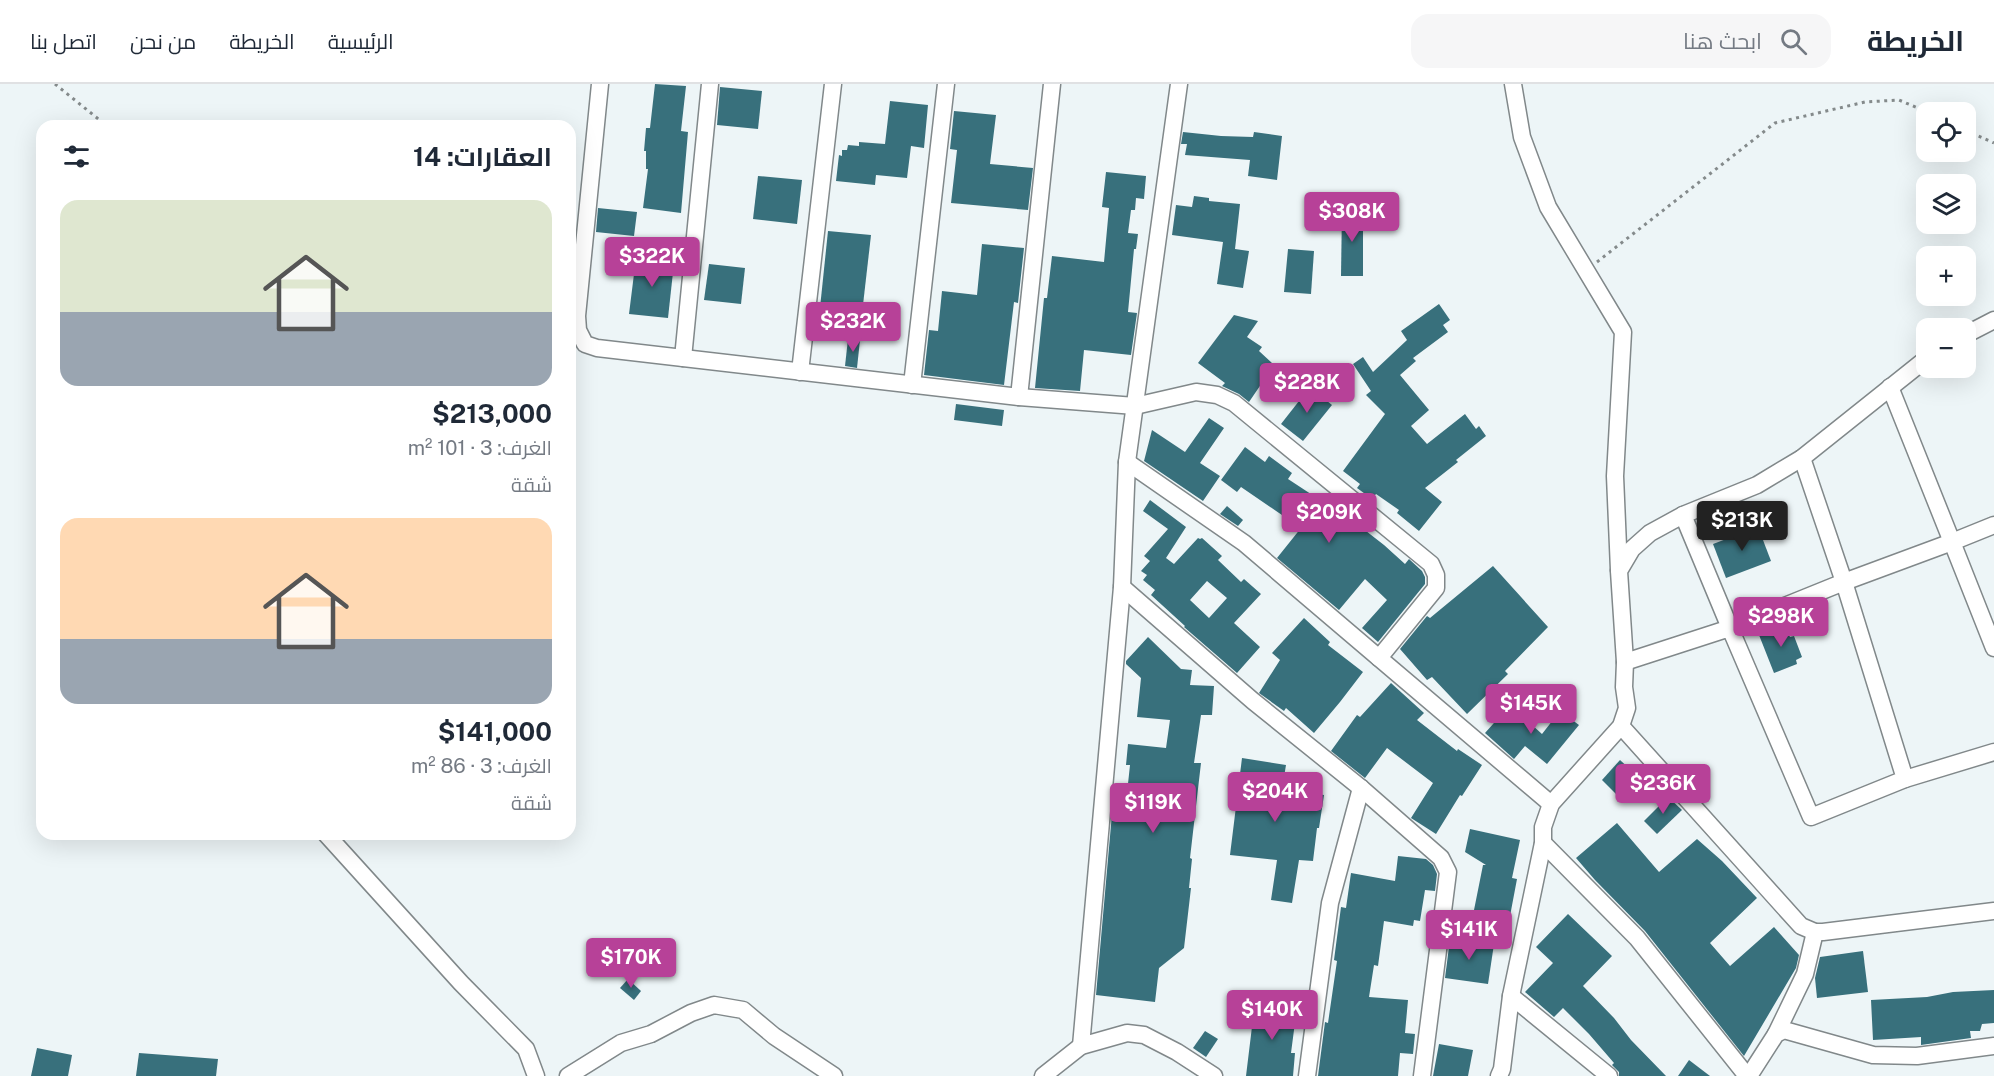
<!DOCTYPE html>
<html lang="ar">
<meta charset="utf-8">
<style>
:root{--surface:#fff;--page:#f6f6f7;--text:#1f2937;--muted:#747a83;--line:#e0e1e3;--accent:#b74198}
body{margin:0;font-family:"Public Sans",Cairo,sans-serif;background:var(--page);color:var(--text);direction:rtl;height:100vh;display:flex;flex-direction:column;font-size:22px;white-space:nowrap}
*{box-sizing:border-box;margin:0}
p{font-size:20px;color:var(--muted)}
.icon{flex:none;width:33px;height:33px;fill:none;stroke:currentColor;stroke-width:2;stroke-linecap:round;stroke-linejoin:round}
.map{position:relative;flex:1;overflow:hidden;direction:ltr}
.side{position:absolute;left:36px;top:36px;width:540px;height:720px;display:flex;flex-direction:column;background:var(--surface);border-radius:18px;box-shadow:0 6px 24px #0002;direction:rtl}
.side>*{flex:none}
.buttons{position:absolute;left:1916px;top:18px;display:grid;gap:12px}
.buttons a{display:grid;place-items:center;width:60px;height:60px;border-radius:12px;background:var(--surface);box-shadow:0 6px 24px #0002;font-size:30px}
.price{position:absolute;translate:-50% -51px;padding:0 14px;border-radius:6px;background:var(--accent);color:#fff;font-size:20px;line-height:39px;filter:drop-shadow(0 2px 3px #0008)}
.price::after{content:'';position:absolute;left:50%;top:36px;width:18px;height:14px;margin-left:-9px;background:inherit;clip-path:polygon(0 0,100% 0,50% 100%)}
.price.selected{background:#222;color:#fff}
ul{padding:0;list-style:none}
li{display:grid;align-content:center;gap:12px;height:318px;padding:0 24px}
li span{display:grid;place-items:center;height:186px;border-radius:18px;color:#555}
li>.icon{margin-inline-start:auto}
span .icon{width:108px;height:108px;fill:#fffc;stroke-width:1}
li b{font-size:26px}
h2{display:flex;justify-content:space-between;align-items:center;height:72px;padding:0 24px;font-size:26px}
header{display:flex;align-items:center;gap:36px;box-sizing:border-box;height:84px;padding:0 30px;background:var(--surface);border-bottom:2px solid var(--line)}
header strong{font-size:28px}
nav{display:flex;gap:33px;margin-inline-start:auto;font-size:21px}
.search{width:420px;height:54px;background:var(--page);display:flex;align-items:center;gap:15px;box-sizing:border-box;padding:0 21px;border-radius:18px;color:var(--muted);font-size:22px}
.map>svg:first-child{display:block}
.building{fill:#38707c;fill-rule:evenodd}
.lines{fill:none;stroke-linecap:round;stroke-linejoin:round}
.minor-casing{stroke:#81888a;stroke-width:19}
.path{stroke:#848a8b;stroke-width:3;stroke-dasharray:3 4.5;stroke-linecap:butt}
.minor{stroke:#fff;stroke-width:16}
</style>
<header>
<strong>الخريطة</strong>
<div class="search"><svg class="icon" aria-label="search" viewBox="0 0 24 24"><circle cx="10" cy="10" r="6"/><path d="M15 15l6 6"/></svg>ابحث هنا</div>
<nav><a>الرئيسية</a><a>الخريطة</a><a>من نحن</a><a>اتصل بنا</a></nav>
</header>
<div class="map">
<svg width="1994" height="992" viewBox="0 0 1994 992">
<rect width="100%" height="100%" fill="#edf5f7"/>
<!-- building -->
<g class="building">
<path d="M655,0L686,2L681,47L688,48L681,129L643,124L648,85H646V67H644L646,44H650Z"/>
<path d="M720,3L762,7L758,45L717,41Z"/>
<path d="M890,17L928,21L924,64L911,62L907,94L876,91L875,101L836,97L839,71L842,72V66H847L848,61L859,62V58L885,60Z"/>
<path d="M954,27L996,31L990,80L1033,84L1028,126L951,119L957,66L950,65Z"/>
<path d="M1183,48L1221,52L1253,53L1254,48L1282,52L1277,96L1248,92L1250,76L1185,71L1187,60H1181Z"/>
<path d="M1106,88L1146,92L1144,115L1136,114L1135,126H1131L1128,149L1138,150L1136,165H1134L1128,228L1137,229L1131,271L1084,266L1080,307L1035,304L1044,214H1047L1052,172L1104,178L1109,124L1102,123Z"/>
<path d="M758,92L802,96L797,140L753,135Z"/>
<path d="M1194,112L1209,114V117L1240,120L1235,165L1249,167L1243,204L1217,200L1223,158L1172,151L1176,121L1192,123Z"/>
<path d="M598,124L637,128L634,152L596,148Z"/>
<path d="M1342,125H1363V192H1341Z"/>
<path d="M828,147L871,151L860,247L818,243Z"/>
<path d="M982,160L1024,164L1018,219L1014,218L1004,301L924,291L929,246L938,247L942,207L977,211Z"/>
<path d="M1288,165L1314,167L1311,210L1284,208Z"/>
<path d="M636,174L674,179L668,234L629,230Z"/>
<path d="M709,180L745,184L741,220L704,216Z"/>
<path d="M1439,220L1450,236L1443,241L1448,248L1413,274L1416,277L1400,291L1429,326L1411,342L1427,360L1465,330L1476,345L1479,342L1486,352L1456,376L1458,378L1425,404L1442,418L1419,447L1397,429L1399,426L1376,410L1372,415L1357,404L1360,400L1343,387L1385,330L1366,311L1371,307L1353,280L1363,273L1373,288L1407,256L1401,247Z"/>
<path d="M1234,231L1258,237L1247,253L1262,263L1259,267L1272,279L1261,295L1264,296L1249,318L1239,310L1222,302L1225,299L1198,279Z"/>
<path d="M848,255L860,256L857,284L845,282Z"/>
<path d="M1310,303L1332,321L1303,357L1281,340Z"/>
<path d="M956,320L1004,326L1002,342L954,336Z"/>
<path d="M1209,334L1224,344L1200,379L1220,392L1203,417L1144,377L1152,346L1185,368Z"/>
<path d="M1245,363L1265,378L1269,372L1292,389L1288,395L1323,418L1324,417L1357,440L1384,461L1405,480L1409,475L1422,487L1425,493V500L1378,558L1362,544L1387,516L1365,495L1339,526L1277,474L1301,444L1241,403L1237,408L1221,396Z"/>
<path d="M1150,416L1186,443L1166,474L1174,480L1198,454L1200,455L1202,454L1222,472L1218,476L1241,498L1244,495L1261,510L1234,539L1260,563L1237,589L1184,543L1185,542L1151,511L1155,506L1143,496L1147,491L1141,487L1150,477L1144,472L1168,445L1143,427ZM1207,497L1227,514L1209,534L1190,516Z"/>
<path d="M1227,422L1243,436L1238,442L1220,430Z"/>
<path d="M1758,443L1771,477L1726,494L1713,460Z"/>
<path d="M1493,482L1548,543L1505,587L1508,590L1467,630L1432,593L1427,596L1400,565L1427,532L1430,534Z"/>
<path d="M1304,534L1330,558L1328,561L1363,588L1340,618L1314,649L1286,624L1284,627L1259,609L1280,576L1272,569Z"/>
<path d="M1784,540L1790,553L1794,552L1802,573L1796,576L1797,580L1774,589L1759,551Z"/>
<path d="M1148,553L1181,585L1192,586L1190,601L1214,602L1212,631H1201L1194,679H1201L1190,774L1192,775L1189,804H1191L1184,864L1159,884L1155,918L1096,911L1114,707L1127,709L1130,681H1126L1128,660L1166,664L1170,636L1137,633L1141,594L1126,580V577Z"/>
<path d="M1391,599L1424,629L1417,636L1457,667L1458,665L1482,681L1462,712L1460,711L1436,750L1411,734L1433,699L1387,664L1365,694L1331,667L1357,631L1360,633Z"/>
<path d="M1510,621L1542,650L1560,627L1579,641L1547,680L1525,662L1514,675L1485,649Z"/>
<path d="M1242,674L1286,681L1282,705L1324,711L1319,744H1317L1313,777L1299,776L1292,819L1271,816L1277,776L1230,771Z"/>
<path d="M1620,676L1644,698L1625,719L1602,696Z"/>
<path d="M1668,713L1682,726L1657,750L1644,737Z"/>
<path d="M1617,739L1659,788L1697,755L1722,777L1757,814L1710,859L1730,882L1774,843L1799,871L1796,884L1744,972L1645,847L1595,796L1576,774Z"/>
<path d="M1470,745L1520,756L1512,794L1517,795L1510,832L1474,826L1483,781H1486L1465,768Z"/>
<path d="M1398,772L1426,775L1433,781L1437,790L1435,807L1425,806L1420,837L1414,836L1413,842L1384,837L1378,882L1374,881L1369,913L1408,916L1405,949L1415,950L1413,970L1400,969L1398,992H1318L1325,938L1328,939L1337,877L1334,876L1341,823L1346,824L1351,789L1395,797Z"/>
<path d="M1568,830L1612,872L1583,902L1614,934L1631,956L1666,992H1619V988L1612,981L1614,979L1589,950L1563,924L1554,933L1525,908L1553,879L1536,863Z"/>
<path d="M1450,855L1494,860L1488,900L1445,894Z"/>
<path d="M1863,867L1868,908L1817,914L1815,894L1820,873Z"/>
<path d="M628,895L641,907L634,916L620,904Z"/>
<path d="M1994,906V939L1982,940L1980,947H1970L1971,954L1921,961V953L1873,956L1871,916L1927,913L1953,908Z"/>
<path d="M1255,918L1297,923L1291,969H1295L1293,992H1246Z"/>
<path d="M1205,947L1218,955L1206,973L1193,964Z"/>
<path d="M1439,960L1473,966L1468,992H1433Z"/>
<path d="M37,964L72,971L68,992H31Z"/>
<path d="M139,969L218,975L216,992H136Z"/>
<path d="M1689,976L1710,992H1678Z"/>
</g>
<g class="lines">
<!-- minor casing -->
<g class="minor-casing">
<g id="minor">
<path d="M600,0L577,232L578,246L585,260L597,264L1019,313L1135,322L1196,308L1217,311L1234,319L1431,480L1436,491V504L1379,574L1551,720"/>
<path d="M1513,0L1522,53L1548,123L1623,248L1615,392L1619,486"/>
<path d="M1965,251L1994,236"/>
<path d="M683,274L710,0"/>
<path d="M800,288L833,0"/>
<path d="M912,301L946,0"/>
<path d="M1890,303L1952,458L1994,441"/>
<path d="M1019,313L1052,0"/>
<path d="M1802,374L1844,498L1952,458L1994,564"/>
<path d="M1127,378L1244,459L1379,574"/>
<path d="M1122,503L1253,617L1361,704L1441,774L1448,788L1422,992"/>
<path d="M1625,578L1730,544L1811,733L1905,695L1844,498L1730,544L1683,431"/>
<path d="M1621,642L1801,842L1815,848H1823L1994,827"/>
<path d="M1905,695L1994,668"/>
<path d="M326,750L461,899L526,965L536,992"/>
<path d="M1543,759L1637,854L1747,992"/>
<path d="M1511,912L1609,992"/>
<path d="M1776,950L1805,890L1815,848"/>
<path d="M1081,962L1122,503L1127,378L1179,0"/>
<path d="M568,992L621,959L651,950L691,929L714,921L743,926L774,952L834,992"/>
<path d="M1043,992L1081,962L1127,949L1144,951L1177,968L1214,992"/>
<path d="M1307,992L1330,819L1361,704"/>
<path d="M1499,992L1502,985L1511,912L1543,759V743L1551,720L1621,642L1627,624L1624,603L1625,578L1619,487L1632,465L1650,449L1683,431L1757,401L1802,374L1926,275"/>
<path d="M1749,992L1776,950L1784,946L1873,971L1917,972L1994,962"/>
</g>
</g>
<!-- path -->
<g class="path">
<path d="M55,0L107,42"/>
<path d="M1965,46L1994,59"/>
<path d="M1597,178L1775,39L1865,18L1899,16L1927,28"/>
</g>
<!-- minor -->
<use href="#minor" class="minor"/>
</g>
</svg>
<div class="buttons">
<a><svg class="icon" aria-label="locate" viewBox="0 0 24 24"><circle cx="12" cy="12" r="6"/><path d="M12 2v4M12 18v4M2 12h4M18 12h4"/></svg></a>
<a><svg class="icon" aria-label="layers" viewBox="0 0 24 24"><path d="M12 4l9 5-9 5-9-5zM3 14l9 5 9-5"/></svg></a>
<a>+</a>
<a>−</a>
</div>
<b class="price" style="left:1352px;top:159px">$308K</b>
<b class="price" style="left:652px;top:204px">$322K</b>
<b class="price" style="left:853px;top:269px">$232K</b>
<b class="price" style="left:1307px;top:330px">$228K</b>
<b class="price" style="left:1329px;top:460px">$209K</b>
<b class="price selected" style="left:1742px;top:468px">$213K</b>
<b class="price" style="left:1781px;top:564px">$298K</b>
<b class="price" style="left:1531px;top:651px">$145K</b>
<b class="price" style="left:1663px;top:731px">$236K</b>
<b class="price" style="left:1275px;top:739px">$204K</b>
<b class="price" style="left:1153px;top:750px">$119K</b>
<b class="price" style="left:1469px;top:877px">$141K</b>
<b class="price" style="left:631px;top:905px">$170K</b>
<b class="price" style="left:1272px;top:957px">$140K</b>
<section class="side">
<h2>العقارات: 14<svg class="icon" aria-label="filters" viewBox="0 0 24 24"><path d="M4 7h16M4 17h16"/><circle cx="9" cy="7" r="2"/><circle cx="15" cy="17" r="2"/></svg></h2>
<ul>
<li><span style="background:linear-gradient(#dfe7d0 60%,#9aa5b1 0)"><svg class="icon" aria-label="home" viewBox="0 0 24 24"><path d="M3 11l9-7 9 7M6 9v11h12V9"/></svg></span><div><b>$213,000</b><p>الغرف: 3 · 101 m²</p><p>شقة</p></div></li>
<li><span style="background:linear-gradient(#ffd9b3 65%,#9aa5b1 0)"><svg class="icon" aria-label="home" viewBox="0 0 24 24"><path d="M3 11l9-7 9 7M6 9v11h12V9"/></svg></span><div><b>$141,000</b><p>الغرف: 3 · 86 m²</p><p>شقة</p></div></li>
</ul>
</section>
</div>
